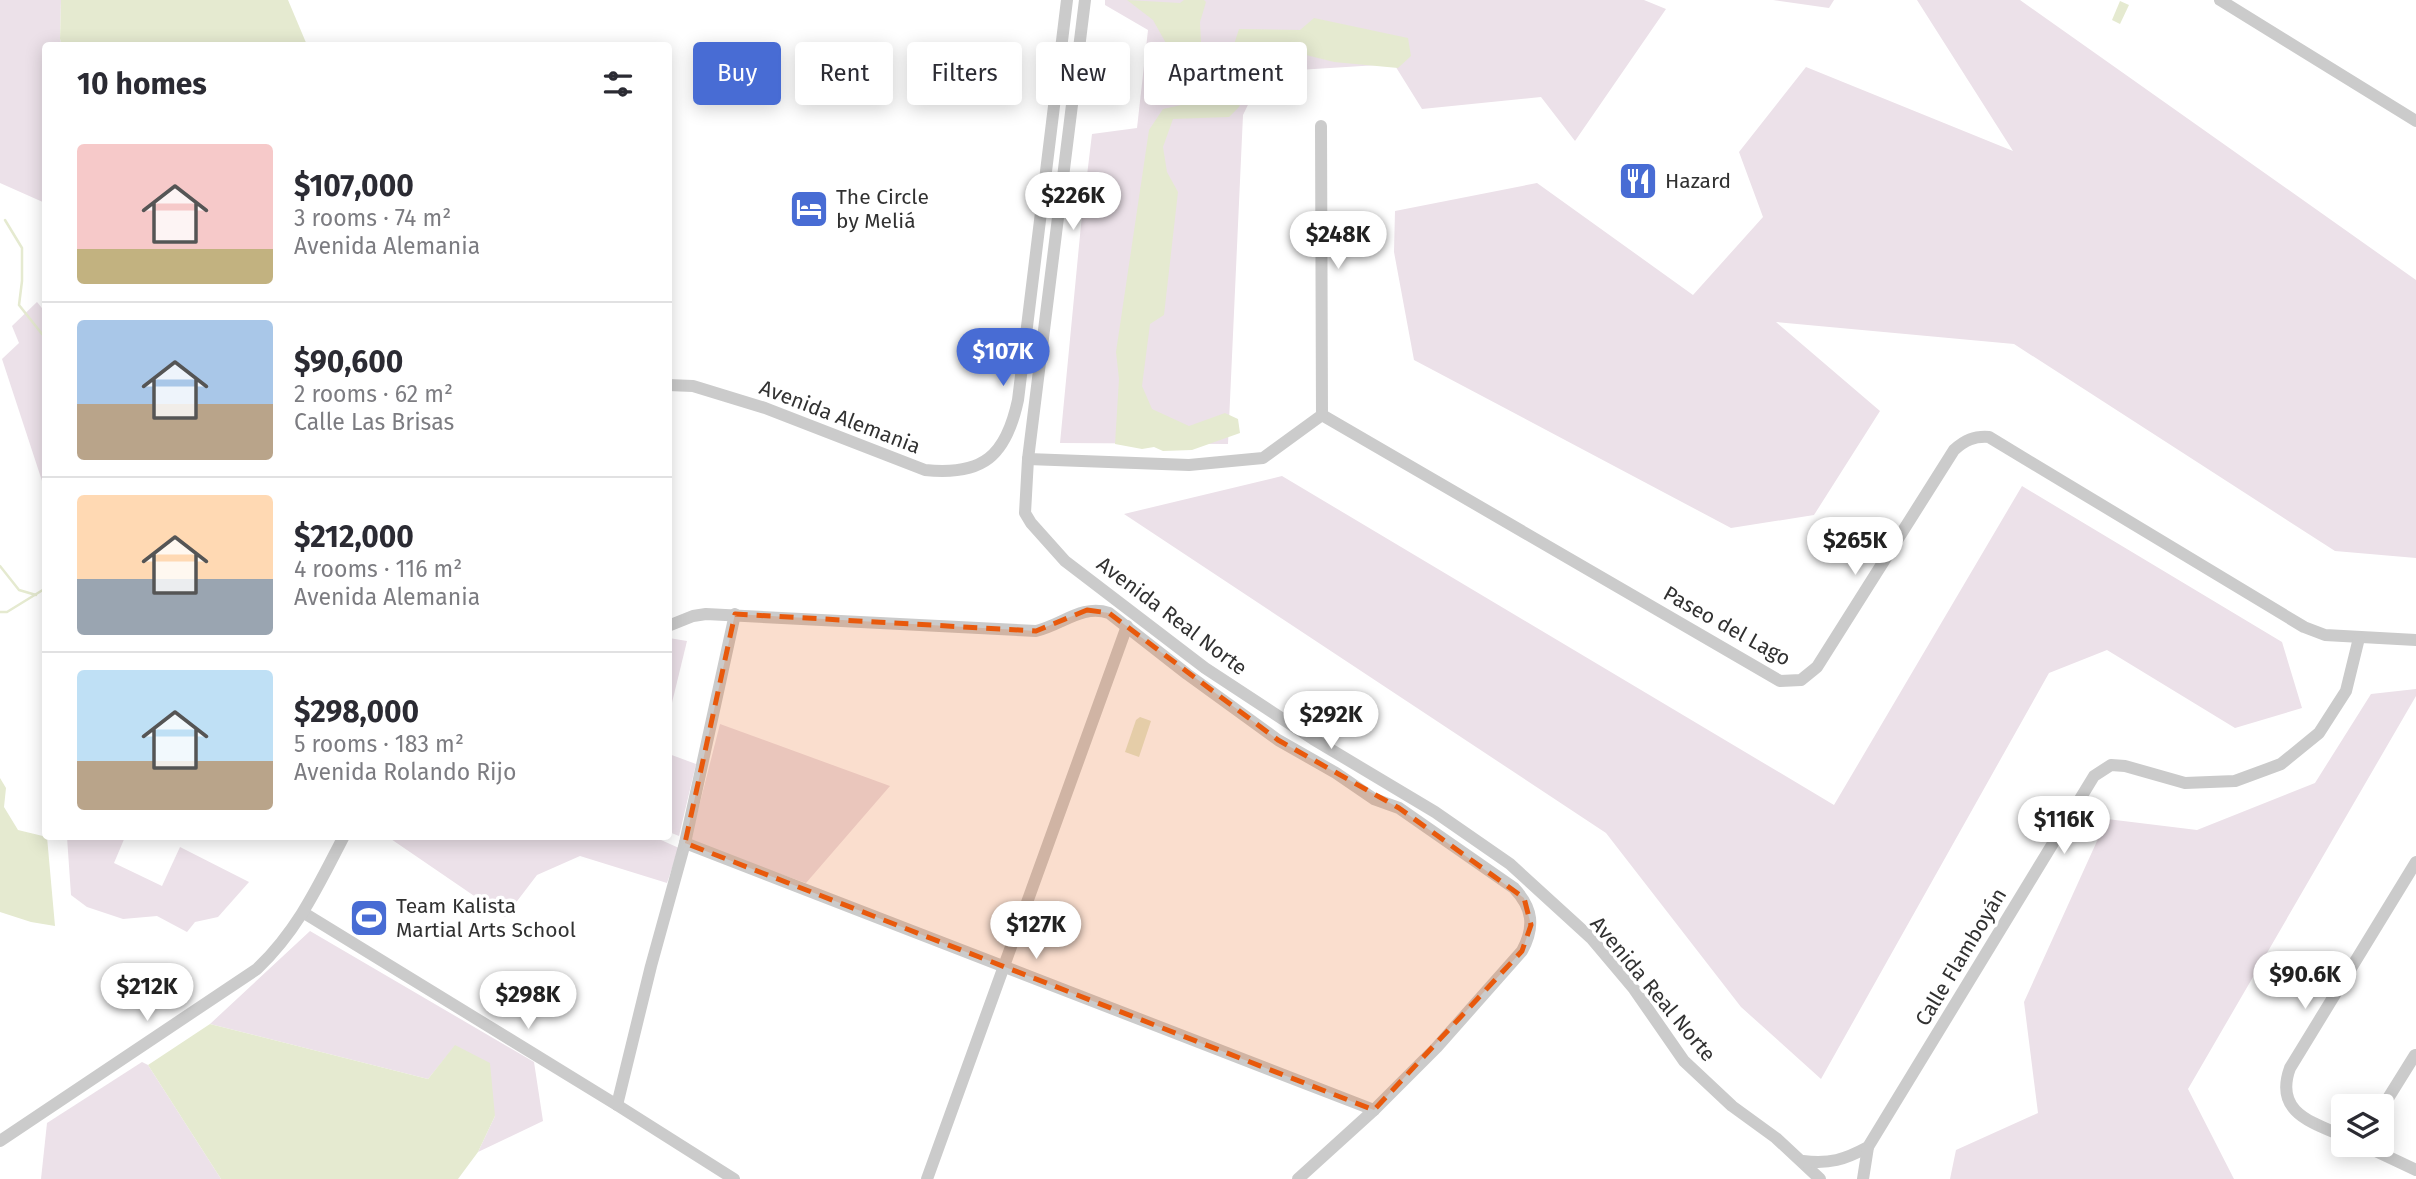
<!DOCTYPE html>
<meta charset="utf-8">
<style>
:root{--surface:#fff;--page:#f2f2f3;--text:#2b2b33;--muted:#7c7c81;--line:#e1e1e2;--accent:#486cd4}
body{margin:0;font-family:"Fira Sans",sans-serif;background:var(--page);color:var(--text);height:100vh;display:flex;flex-direction:column;font-size:26px;white-space:nowrap}
*{box-sizing:border-box;margin:0}
p{font-size:23px;color:var(--muted)}
.icon{flex:none;width:38px;height:38px;fill:none;stroke:currentColor;stroke-width:2;stroke-linecap:round;stroke-linejoin:round}
.map{position:relative;flex:1;overflow:hidden}
.side{position:absolute;left:42px;top:42px;width:630px;height:798px;display:flex;flex-direction:column;background:var(--surface);border-radius:7px;box-shadow:0 4px 18px #0003}
.side>*{flex:none}
.banner{position:absolute;left:693px;top:42px;width:665px;height:63px;display:flex;gap:14px}
.buttons{position:absolute;left:2331px;top:1094px;display:grid;gap:14px}
.buttons a{display:grid;place-items:center;width:63px;height:63px;border-radius:7px;background:var(--surface);box-shadow:0 4px 18px #0003;font-size:35px}
.price{position:absolute;translate:-50% -60px;padding:0 16px;border-radius:24px;background:#fff;color:#222;font-size:23px;line-height:46px;filter:drop-shadow(0 2px 4px #0008)}
.price::after{content:'';position:absolute;left:50%;top:42px;width:21px;height:16px;margin-left:-10px;background:inherit;clip-path:polygon(0 0,100% 0,50% 100%)}
.price.current{background:var(--accent);color:#fff}
ul{padding:0;list-style:none}
li{display:flex;align-items:center;gap:21px;height:175px;padding:0 35px}
li+li{border-top:2px solid var(--line)}
li span{display:grid;place-items:center;flex:none;width:196px;height:140px;border-radius:7px;color:#555}
li>.icon{margin-inline-start:auto}
span .icon{width:84px;height:84px;fill:#fffc;stroke-width:1}
li b{font-size:30px}
h2{display:flex;justify-content:space-between;align-items:center;height:84px;padding:0 35px;font-size:30px}
.pill{padding:0 24px;border-radius:7px;background:var(--surface);box-shadow:0 4px 18px #0003;font-size:24px;line-height:63px}
.pill.current{background:var(--accent);color:#fff}
.map>svg:first-child{display:block}
.green{fill:#ece1e9}
.water{fill:#e5ead0}
.lines{fill:none;stroke-linecap:round;stroke-linejoin:round}
.stream{stroke:#e5ead0;stroke-width:2.5}
.minor{stroke:#cbcbcb;stroke-width:12}
.marked{fill:#e8590c;fill-opacity:0.2;stroke:#e8590c;stroke-width:5;stroke-dasharray:14 9;stroke-linejoin:round}
.labels{text-anchor:middle;stroke-width:7;stroke-linejoin:round;paint-order:stroke}
.poi-label{font-size:21px;fill:#313131;stroke:#fff;text-anchor:start}
.street-label{font-size:21px;fill:#313131;stroke:#fff}
</style>
<div class="map">
<svg width="2416" height="1179" viewBox="0 0 2416 1179">
<rect width="100%" height="100%" fill="#fff"/>
<!-- green -->
<g class="green">
<path d="M0,0H61L60,39L62,45L46,46L45,203L0,183Z"/>
<path d="M1105,0H1644L1666,9L1575,141L1541,97L1422,109L1394,64L1264,72L1243,115L1228,444L1060,443L1081,225L1092,134L1137,128L1148,30L1105,5Z"/>
<path d="M1773,0H1834L1829,8Z"/>
<path d="M1917,0H2020L2416,280V558L2335,551L2014,344L1776,322L1880,411L1814,515L1731,528L1414,360L1394,252L1395,211L1537,183L1693,295L1763,217L1739,152L1806,67L2013,151Z"/>
<path d="M37,302L46,313L45,490L2,359L19,343L12,326Z"/>
<path d="M1282,476L1834,805L2022,486L2282,642L2302,708L2235,728L2107,650L2049,673L1821,1079L1741,1007L1606,833L1124,514Z"/>
<path d="M669,638L687,641L669,715L668,638Z"/>
<path d="M2416,689V696L2188,1089L2234,1179H1950L1956,1150L2038,1113L2024,1002L2107,819L2197,830L2315,783L2371,694Z"/>
<path d="M720,724L890,786L806,883L690,842Z"/>
<path d="M669,754L696,764L679,836L669,832Z"/>
<path d="M652,836L679,848L667,883L580,856L537,875L505,917L388,837Z"/>
<path d="M67,837H125L114,863L162,886L180,847L249,882L218,917L195,922L187,932L157,916L123,919L87,907L71,895Z"/>
<path d="M310,931L534,1062L543,1121L478,1152L495,1116L455,1046L428,1079L210,1024Z"/>
<path d="M142,1062L148,1065L221,1179H41L47,1123Z"/>
</g>
<!-- water -->
<g class="water">
<path d="M61,0H288L307,45H62L60,39Z"/>
<path d="M1127,0L1180,3L1184,0H1204L1206,2L1200,22L1201,42L1192,51L1167,45L1153,20Z"/>
<path d="M2120,1L2129,5L2120,24L2112,20Z"/>
<path d="M1314,18L1408,38L1411,56L1398,68L1334,62L1302,54L1254,76L1239,107L1229,117L1173,119L1163,147L1167,172L1178,192L1164,315L1150,324L1142,386L1152,409L1189,426L1225,413L1238,419L1240,433L1192,450L1163,451L1154,447L1142,449L1115,444L1119,379L1116,352L1149,130L1163,109L1204,100L1220,87L1239,29L1300,30Z"/>
<path d="M1140,717L1151,721L1139,757L1125,752L1136,720Z"/>
<path d="M0,778L6,788L4,807L18,830L47,837L55,926L31,922L0,912Z"/>
<path d="M210,1024L428,1079L455,1045L490,1063L495,1116L478,1152L458,1179H221L148,1065Z"/>
</g>
<g class="lines">
<!-- stream -->
<g class="stream">
<path d="M5,220L22,248V281L19,305L46,339"/>
<path d="M0,566L19,590L36,595"/>
<path d="M0,612H7L46,588"/>
</g>
<!-- minor -->
<g class="minor">
<path d="M1085,0L1028,459L1025,513L1031,523L1065,561L1205,668L1313,739L1435,812L1510,864L1591,938L1634,989L1684,1061L1732,1106L1776,1138L1820,1179"/>
<path d="M2220,0L2416,121"/>
<path d="M1321,126L1322,415"/>
<path d="M668,385L693,386L765,408L925,470C983,476 1006,456 1018,400L1067,0"/>
<path d="M1322,415L1780,681L1801,680L1817,667L1954,450C1965,440 1974,436 1989,437L2304,627L2325,635L2416,640"/>
<path d="M1028,459L1189,465L1263,458L1322,415"/>
<path d="M668,626L693,616L706,614L1036,631C1062,625 1082,604 1109,613L1187,674L1278,740L1336,773L1374,799L1399,808L1514,888C1533,908 1535,927 1522,951L1437,1047L1374,1110L1298,1179"/>
<path d="M685,843L1374,1110"/>
<path d="M304,913L617,1105L734,1179"/>
<path d="M617,1105L651,966L685,843L735,614"/>
<path d="M2382,1108L2415,1055"/>
<path d="M2343,1136C2311,1122 2274,1112 2290,1068L2416,862"/>
<path d="M0,1141L257,969C298,930 318,886 344,836"/>
<path d="M2361,1144L2416,1170"/>
<path d="M1803,1161C1830,1164 1844,1160 1868,1147L2094,776L2111,765L2125,766L2185,783L2235,781L2281,764L2319,733L2346,691L2359,638"/>
<path d="M927,1179L1127,626"/>
<path d="M1863,1179L1868,1147"/>
</g>
</g>
<!-- marked area -->
<path class="marked" d="M1087,610L1109,613L1278,740L1399,808L1524,898L1531,925L1522,951L1374,1110L685,843L735,614L1036,631Z"/>
<!-- icons -->
<defs>
<g id="restaurant-square" transform="scale(2.0125)"><rect x="-9" y="-9" width="18" height="18" rx="4" fill="#486cd4" stroke="#fff"/><path d="M-5-6h1v4h1v-4h1v4h1v-4h1v5L-1.5 .5V6h-2V.5L-5-1ZM5-6V6H3V1.5H1.5Q1.5-4 5-6Z" fill="#fff"/></g>
<g id="hotel-square" transform="scale(2.0125)"><rect x="-9" y="-9" width="18" height="18" rx="4" fill="#486cd4" stroke="#fff"/><path d="M-6-4.5h1.5V1H6V5H4.5V3h-9V5H-6ZM-4 0a1.8 1.8 0 1 1 3.6 0ZM.5 0V-2.5h3Q6-2.5 6 0Z" fill="#fff"/></g>
<g id="stadium-square" transform="scale(2.0125)"><rect x="-9" y="-9" width="18" height="18" rx="4" fill="#486cd4" stroke="#fff"/><path d="M0-5a6.5 5 0 1 0 0 10a6.5 5 0 1 0 0-10ZM-3.5-1.8h7v3.6h-7Z" fill="#fff"/></g>
</defs>
<g fill-rule="evenodd">
<use href="#restaurant-square" x="1638" y="181"/>
<use href="#hotel-square" x="809" y="209"/>
<use href="#stadium-square" x="369" y="918"/>
</g>
<g class="labels">
<!-- poi labels -->
<g class="poi-label">
<text x="1665" y="188">Hazard</text>
<text x="836" y="204">The Circle<tspan x="836" dy="24">by Meliá</tspan></text>
<text x="396" y="913">Team Kalista<tspan x="396" dy="24">Martial Arts School</tspan></text>
</g>
<!-- street labels -->
<g class="street-label">
<text transform="translate(840 417) rotate(21)" y="7">Avenida Alemania</text>
<text transform="translate(1172 616) rotate(37)" y="7">Avenida Real Norte</text>
<text transform="translate(1727 626) rotate(29)" y="7">Paseo del Lago</text>
<text transform="translate(1961 957) rotate(-59)" y="7">Calle Flamboyán</text>
<text transform="translate(1653 989) rotate(50)" y="7">Avenida Real Norte</text>
</g>
</g>
</svg>
<div class="buttons">
<a><svg class="icon" aria-label="layers" viewBox="0 0 24 24"><path d="M12 4l9 5-9 5-9-5zM3 14l9 5 9-5"/></svg></a>
</div>
<b class="price" style="left:1073px;top:232px">$226K</b>
<b class="price" style="left:1338px;top:271px">$248K</b>
<b class="price current" style="left:1003px;top:388px">$107K</b>
<b class="price" style="left:1855px;top:577px">$265K</b>
<b class="price" style="left:1331px;top:751px">$292K</b>
<b class="price" style="left:2064px;top:856px">$116K</b>
<b class="price" style="left:1036px;top:961px">$127K</b>
<b class="price" style="left:2305px;top:1011px">$90.6K</b>
<b class="price" style="left:147px;top:1023px">$212K</b>
<b class="price" style="left:528px;top:1031px">$298K</b>
<div class="banner">
<a class="pill current">Buy</a>
<a class="pill">Rent</a>
<a class="pill">Filters</a>
<a class="pill">New</a>
<a class="pill">Apartment</a>
</div>
<section class="side">
<h2>10 homes<svg class="icon" aria-label="filters" viewBox="0 0 24 24"><path d="M4 7h16M4 17h16"/><circle cx="9" cy="7" r="2"/><circle cx="15" cy="17" r="2"/></svg></h2>
<ul>
<li><span style="background:linear-gradient(#f6c9c9 75%,#c2b280 0)"><svg class="icon" aria-label="home" viewBox="0 0 24 24"><path d="M3 11l9-7 9 7M6 9v11h12V9"/></svg></span><div><b>$107,000</b><p>3 rooms · 74 m²</p><p>Avenida Alemania</p></div></li>
<li><span style="background:linear-gradient(#a9c7e8 60%,#b9a48a 0)"><svg class="icon" aria-label="home" viewBox="0 0 24 24"><path d="M3 11l9-7 9 7M6 9v11h12V9"/></svg></span><div><b>$90,600</b><p>2 rooms · 62 m²</p><p>Calle Las Brisas</p></div></li>
<li><span style="background:linear-gradient(#ffd9b3 60%,#9aa5b1 0)"><svg class="icon" aria-label="home" viewBox="0 0 24 24"><path d="M3 11l9-7 9 7M6 9v11h12V9"/></svg></span><div><b>$212,000</b><p>4 rooms · 116 m²</p><p>Avenida Alemania</p></div></li>
<li><span style="background:linear-gradient(#bfe0f5 65%,#b9a48a 0)"><svg class="icon" aria-label="home" viewBox="0 0 24 24"><path d="M3 11l9-7 9 7M6 9v11h12V9"/></svg></span><div><b>$298,000</b><p>5 rooms · 183 m²</p><p>Avenida Rolando Rijo</p></div></li>
</ul>
</section>
</div>
